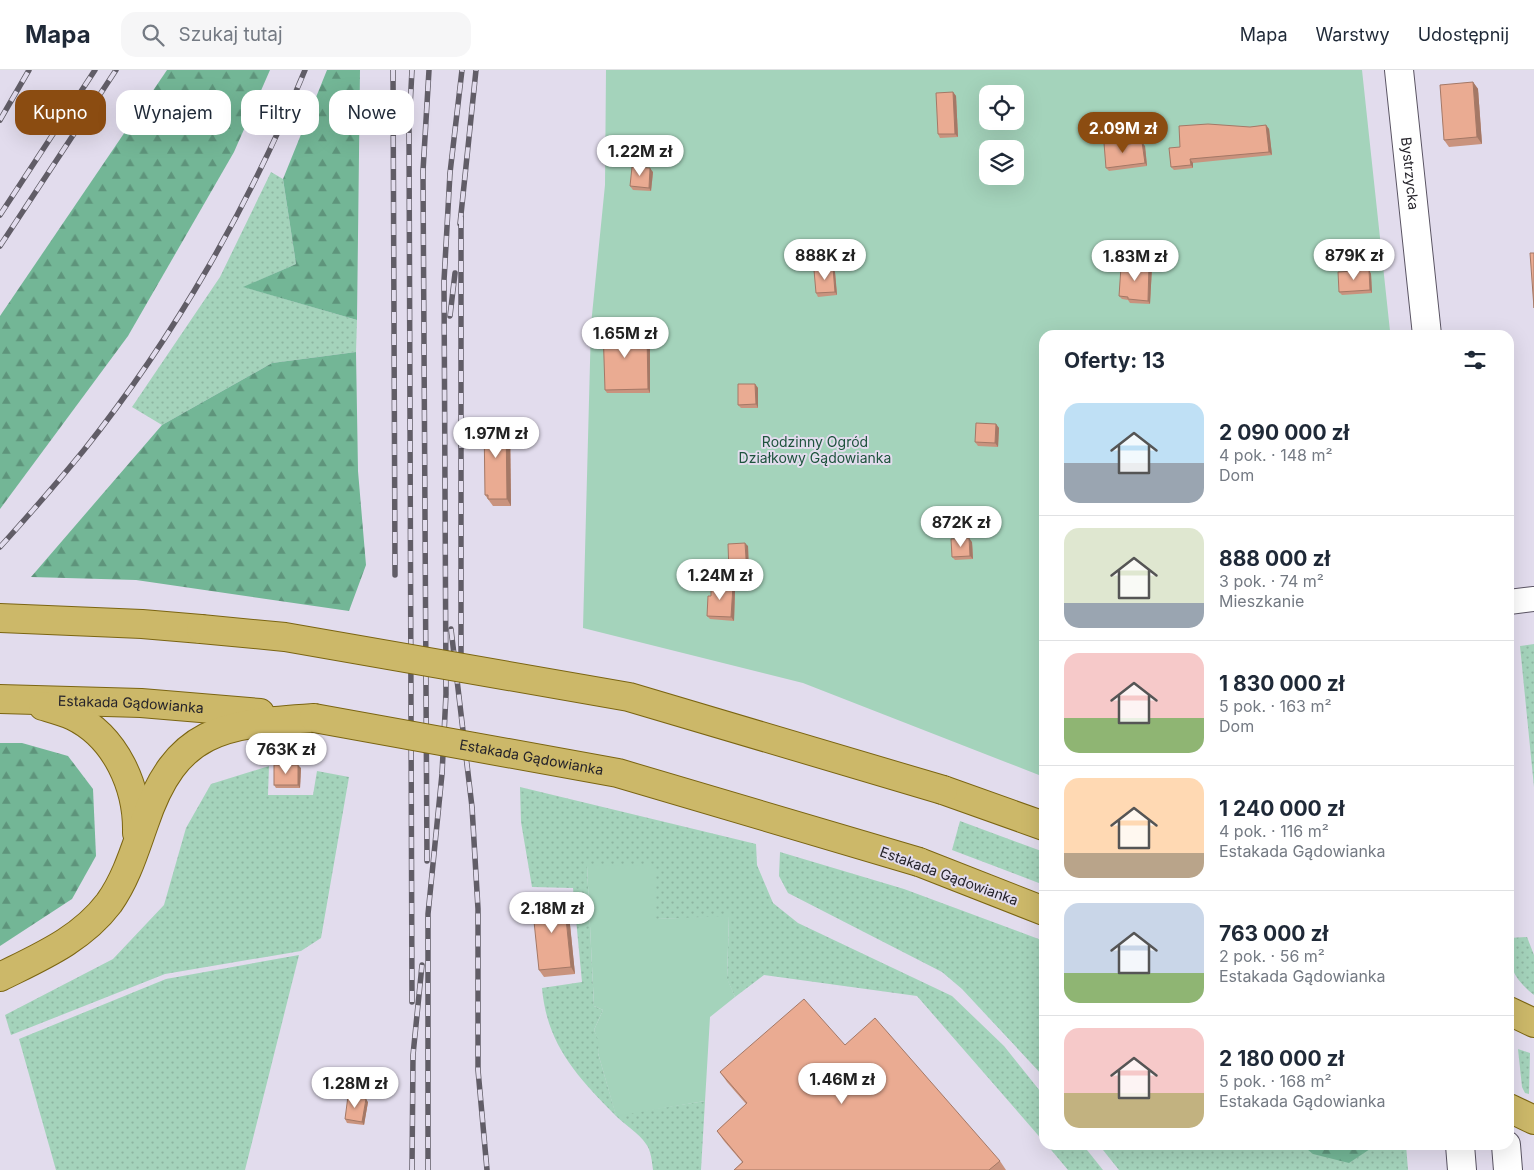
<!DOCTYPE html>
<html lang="pl">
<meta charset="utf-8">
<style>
:root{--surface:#fff;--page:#f6f6f7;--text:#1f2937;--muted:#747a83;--line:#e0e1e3;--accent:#8b4c11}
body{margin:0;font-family:Inter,sans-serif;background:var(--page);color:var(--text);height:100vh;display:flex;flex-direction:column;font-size:19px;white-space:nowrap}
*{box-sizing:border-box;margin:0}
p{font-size:16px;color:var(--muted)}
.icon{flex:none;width:28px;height:28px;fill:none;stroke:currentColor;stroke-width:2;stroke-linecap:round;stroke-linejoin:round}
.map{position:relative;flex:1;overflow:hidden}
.sheet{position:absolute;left:1039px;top:260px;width:475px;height:820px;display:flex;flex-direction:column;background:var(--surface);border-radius:15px;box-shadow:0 5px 20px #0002}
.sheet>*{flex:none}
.top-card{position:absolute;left:15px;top:20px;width:475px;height:45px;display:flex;gap:10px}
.tools{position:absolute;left:979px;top:15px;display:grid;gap:10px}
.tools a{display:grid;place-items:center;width:45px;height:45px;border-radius:10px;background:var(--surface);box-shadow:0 5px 20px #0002;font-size:25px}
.price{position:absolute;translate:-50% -42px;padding:0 11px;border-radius:18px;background:#fff;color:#222;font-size:16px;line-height:32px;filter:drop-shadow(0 1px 2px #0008)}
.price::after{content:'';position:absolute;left:50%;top:30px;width:15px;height:11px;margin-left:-8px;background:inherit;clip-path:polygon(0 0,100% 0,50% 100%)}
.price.on{background:var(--accent);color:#fff}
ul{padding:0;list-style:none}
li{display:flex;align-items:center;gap:15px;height:125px;padding:0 25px}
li+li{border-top:1px solid var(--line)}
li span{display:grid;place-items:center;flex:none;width:140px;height:100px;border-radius:15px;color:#555}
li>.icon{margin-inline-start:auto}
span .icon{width:60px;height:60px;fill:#fffc;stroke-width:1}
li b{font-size:21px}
h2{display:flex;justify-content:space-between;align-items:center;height:60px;padding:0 25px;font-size:21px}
.chip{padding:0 18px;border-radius:15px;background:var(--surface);box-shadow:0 5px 20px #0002;font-size:18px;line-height:45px}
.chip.on{background:var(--accent);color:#fff}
header{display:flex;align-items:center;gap:30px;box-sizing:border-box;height:70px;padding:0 25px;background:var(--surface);border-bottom:1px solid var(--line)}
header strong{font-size:24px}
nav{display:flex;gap:28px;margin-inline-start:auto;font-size:18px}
.search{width:350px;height:45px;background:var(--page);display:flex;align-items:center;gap:12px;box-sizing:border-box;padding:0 18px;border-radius:15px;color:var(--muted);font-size:19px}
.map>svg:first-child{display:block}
.grass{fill:url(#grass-dots)}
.forest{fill:url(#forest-firs)}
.garden{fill:#a4d3bb;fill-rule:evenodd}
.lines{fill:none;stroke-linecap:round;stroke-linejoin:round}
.street-casing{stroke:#5a5463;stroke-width:26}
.secondary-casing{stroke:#5a5463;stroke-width:30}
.primary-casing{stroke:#7b6512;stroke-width:30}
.street{stroke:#fff;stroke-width:24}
.secondary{stroke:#fff;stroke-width:28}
.primary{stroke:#ccb869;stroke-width:28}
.rail-casing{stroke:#615d67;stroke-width:5.5}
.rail{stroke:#e2dced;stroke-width:4;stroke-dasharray:11;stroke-linecap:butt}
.primary-bridge-casing{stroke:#7b6512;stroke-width:30;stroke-linecap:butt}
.primary-bridge{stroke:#ccb869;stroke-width:28}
.wall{fill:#c9937e}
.shaded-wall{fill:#a47866}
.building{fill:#eaab92;stroke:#a47866}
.labels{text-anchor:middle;stroke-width:4;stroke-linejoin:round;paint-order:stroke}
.street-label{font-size:14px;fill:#25232a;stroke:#e2dced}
.park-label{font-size:14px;fill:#1e533d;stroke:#e2dced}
</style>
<header>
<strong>Mapa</strong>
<div class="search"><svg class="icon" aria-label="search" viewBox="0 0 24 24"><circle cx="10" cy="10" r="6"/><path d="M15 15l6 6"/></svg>Szukaj tutaj</div>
<nav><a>Mapa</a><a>Warstwy</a><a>Udostępnij</a></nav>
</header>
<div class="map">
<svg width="1534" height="1100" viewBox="0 0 1534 1100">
<defs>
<pattern id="grass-dots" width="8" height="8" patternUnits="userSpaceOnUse" patternTransform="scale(1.25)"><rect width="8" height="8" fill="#a4d3bb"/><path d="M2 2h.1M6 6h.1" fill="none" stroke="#8db5a1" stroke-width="1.8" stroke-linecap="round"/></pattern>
<pattern id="forest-firs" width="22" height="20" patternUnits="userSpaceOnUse" patternTransform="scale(1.25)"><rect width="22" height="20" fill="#73b696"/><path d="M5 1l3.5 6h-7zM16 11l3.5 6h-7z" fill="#5e947b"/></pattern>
</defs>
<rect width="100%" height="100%" fill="#e2dced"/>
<!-- grass -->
<g class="grass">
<path d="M271,102L283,109L296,194L244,217L357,250L356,282L272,293L162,355L132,337L220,207Z"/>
<path d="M1534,574V717L1520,576Z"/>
<path d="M269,696L268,725H313L317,701L349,707L321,868L301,881L165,904L11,965L5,945L113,889L164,835L186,758L211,714Z"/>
<path d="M520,717L756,774L757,795L773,833L798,853L952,926L1004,976L1044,1026V1072L917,926L764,905L735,927L727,909L729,847L655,849L587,796L594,936L603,940L594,960L600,972L598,983L616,1045L705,1031L701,1100H653C652,1092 651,1080 646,1074C639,1063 625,1055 615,1045C577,1006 547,975 542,918L582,912L573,818L532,817L521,752Z"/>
<path d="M960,751L1044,782V815L952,780Z"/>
<path d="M780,782L904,819L1044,871V1007L962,919L942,902L788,823L779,806Z"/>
<path d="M1527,867L1534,885V925C1511,906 1509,896 1509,868Z"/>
<path d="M299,885L245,1100H56L19,969L166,909Z"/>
<path d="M1518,979L1530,983L1529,1024L1525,1023L1522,1017Z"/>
<path d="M1047,1075H1083L1103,1100H1068Z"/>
<path d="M1099,1075H1406L1408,1100H1119Z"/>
</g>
<!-- forest -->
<g class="forest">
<path d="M167,0H270L234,82L128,266L0,439V246Z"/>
<path d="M327,0H360L357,250L243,217L296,194L283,109Z"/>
<path d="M356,282L358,401L366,495L349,541L136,510L31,507L162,355L272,293Z"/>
<path d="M0,673H22L68,686L93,719L96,786L72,829L0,876Z"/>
<path d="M1302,1075H1376L1349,1093L1313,1084Z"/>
</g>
<!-- garden -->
<g class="garden">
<path d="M606,0H1362L1390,261L1355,265H1044V707L803,613L583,558L591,255L605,115ZM988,24H1015V51H988ZM988,79H1015V106H988Z"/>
<path d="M656,795L655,849L729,846L727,908L735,927L710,947L705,1031L616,1046L598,983L599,972L594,960L603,940L594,936L587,796Z"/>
</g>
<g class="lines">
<!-- street casing -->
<g class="street-casing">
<path id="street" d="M1509,532L1534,529"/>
</g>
<!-- secondary casing -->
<g class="secondary-casing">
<g id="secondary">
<path id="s1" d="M1399,0L1427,265"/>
<path d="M1460,1075L1462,1100"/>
<path d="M1506,1075L1508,1100"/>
</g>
</g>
<!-- primary casing -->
<g class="primary-casing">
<g id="primary">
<path d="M0,548L142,554L201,559"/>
<path id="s2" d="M0,629L141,633L260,643"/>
<path d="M43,636C53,639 64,642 73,646C116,667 138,717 137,763"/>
<path d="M943,720L1044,756"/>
<path d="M919,792L1044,841"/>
<path d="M0,907C40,887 81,870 109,833C126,809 134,782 144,754C176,658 223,654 314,648"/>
<path d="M1509,941L1534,953"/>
<path d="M1509,1038L1534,1050"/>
</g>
</g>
<!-- street -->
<use href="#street" class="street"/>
<!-- secondary -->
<use href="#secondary" class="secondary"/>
<!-- primary -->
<use href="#primary" class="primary"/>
<!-- rail casing -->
<g class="rail-casing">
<g id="rail">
<path d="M393,0L395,505"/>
<path d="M0,50L29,0"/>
<path d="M0,145L95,0"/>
<path d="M461,147V594"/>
<path d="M460,154L476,0"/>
<path d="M0,176L116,0"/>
<path d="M450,246L455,203"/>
<path d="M0,477C29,445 57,413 84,380C175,266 250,134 305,0"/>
<path d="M451,559L472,737L478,839V1000L487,1100"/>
<path d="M427,791L423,101L429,0"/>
<path d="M412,932L409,56L412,0"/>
<path d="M412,1100L413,985L422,895"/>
<path d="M428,1100V844L442,704L446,624L444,211L450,103L462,0"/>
</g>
</g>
<!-- rail -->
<use href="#rail" class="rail"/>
<!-- primary-bridge casing -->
<g class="primary-bridge-casing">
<g id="primary-bridge">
<path d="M201,559L285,567L629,627L943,720"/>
<path id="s3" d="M314,648L618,703L919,792"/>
</g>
</g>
<!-- primary-bridge -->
<use href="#primary-bridge" class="primary-bridge"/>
</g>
<!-- wall -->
<g class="wall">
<path d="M1473,12L1478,19L1482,74L1449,77L1444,70Z"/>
<path d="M953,22L956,26L958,67L940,68L938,64Z"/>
<path d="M1266,55L1269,59L1272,85L1193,93V98L1174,100L1171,97L1180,77L1250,57Z"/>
<path d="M1125,75L1145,76L1147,96L1109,101L1106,98Z"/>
<path d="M653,102L651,121L633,120L630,116Z"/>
<path d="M1149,194L1152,197L1150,234L1130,233L1128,230L1122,229L1119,226Z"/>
<path d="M1369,200L1371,204L1372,223L1342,225L1339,222Z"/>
<path d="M835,202L837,225L818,227L816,223Z"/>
<path d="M636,257L639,260V265H647L650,268V323H607L605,320Z"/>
<path d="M755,314L758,318V338H741L738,335Z"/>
<path d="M996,354L999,358L998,377L978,376L975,372Z"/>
<path d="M510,356L511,436H493L485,425Z"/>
<path d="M972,472L973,489L955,490L952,487Z"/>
<path d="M748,476L749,506L731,507L729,503Z"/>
<path d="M733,516L735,519L734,551L710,549L707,546L711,526Z"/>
<path d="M301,698L300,718H276L274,715Z"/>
<path d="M568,835L575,904L544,907L539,900Z"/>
<path d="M845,975L1000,1091L1006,1100H734L742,1092L724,1071L717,1061L746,1034L727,1012L720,1002Z"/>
<path d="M368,1032L364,1055L347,1053L345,1049Z"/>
</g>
<!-- shaded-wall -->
<g class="shaded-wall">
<path d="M1473,12L1478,19L1482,74L1477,67Z"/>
<path d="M953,22L956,26L958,67L955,64Z"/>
<path d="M1266,55L1269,59L1272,85L1269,82Z"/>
<path d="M1142,72L1145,76L1147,96L1145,93Z"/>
<path d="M1190,89L1193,93V98L1191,95Z"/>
<path d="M650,98L653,102L651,121L649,118Z"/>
<path d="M1149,194L1152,197L1150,234L1148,231Z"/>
<path d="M833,198L835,202L837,225L835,222Z"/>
<path d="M1369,200L1371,204L1372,223L1370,220Z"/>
<path d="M636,257L639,260V269L637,265Z"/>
<path d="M647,265L650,268V323L648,319Z"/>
<path d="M755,314L758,318V338L756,334Z"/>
<path d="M506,350L510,356L511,436L507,429Z"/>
<path d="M996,354L999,358L998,377L995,373Z"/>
<path d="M969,468L972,472L973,489L970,486Z"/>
<path d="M745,473L748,476L749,506L747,503Z"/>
<path d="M733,516L735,519L734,551L731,547Z"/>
<path d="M298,695L301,698L300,718L298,715Z"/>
<path d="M564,829L568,835L575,904L571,897Z"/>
<path d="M366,1029L368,1032L364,1055L362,1052Z"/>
</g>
<!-- building -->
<g class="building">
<path d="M1473,12L1477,67L1444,70L1440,15Z"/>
<path d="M953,22L955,64H938L936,23Z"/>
<path d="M1208,54L1250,57L1266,55L1269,82L1190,89L1191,95L1171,97L1169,78L1180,77L1179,56Z"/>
<path d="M1122,71V75L1142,72L1145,93L1106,98L1104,73Z"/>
<path d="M632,97L650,98L649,118L630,116Z"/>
<path d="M1530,183H1534V238Z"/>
<path d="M1149,194L1148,231L1128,229V227L1119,226L1121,197Z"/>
<path d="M833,198L835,222L816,223L814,200Z"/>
<path d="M1369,200L1370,220L1339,222L1338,202Z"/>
<path d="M603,257H636L637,265H647L648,319L605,320Z"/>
<path d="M738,314H755L756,334L738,335Z"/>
<path d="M484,350H506L507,429H488V425H485Z"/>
<path d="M976,353L996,354L995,373L975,372Z"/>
<path d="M969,468L970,486L952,487L951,469Z"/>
<path d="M745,473L747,503H729L728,474Z"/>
<path d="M711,514L733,516L731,547L707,546L708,526H711Z"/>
<rect x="274" y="695" width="24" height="20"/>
<path d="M564,829L571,897L539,900L532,832Z"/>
<path d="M804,929L845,975L875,948L1000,1091L989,1100H734L743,1092L717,1061L747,1033L720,1002Z"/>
<path d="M348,1026L366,1029L362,1052L345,1049Z"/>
</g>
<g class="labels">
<!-- street labels -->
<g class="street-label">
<text dy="5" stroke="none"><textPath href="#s1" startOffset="104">Bystrzycka</textPath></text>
<text dy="5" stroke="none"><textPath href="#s2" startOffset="131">Estakada Gądowianka</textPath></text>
<text dy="5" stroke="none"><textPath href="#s3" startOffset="221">Estakada Gądowianka</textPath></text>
<text transform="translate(949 806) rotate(20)" y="5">Estakada Gądowianka</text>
</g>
<!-- park labels -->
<g class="park-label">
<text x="815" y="377">Rodzinny Ogród<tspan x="815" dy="16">Działkowy Gądowianka</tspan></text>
</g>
</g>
</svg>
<div class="tools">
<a><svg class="icon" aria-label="locate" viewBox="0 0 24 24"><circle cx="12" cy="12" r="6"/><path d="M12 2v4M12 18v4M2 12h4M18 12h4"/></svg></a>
<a><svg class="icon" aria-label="layers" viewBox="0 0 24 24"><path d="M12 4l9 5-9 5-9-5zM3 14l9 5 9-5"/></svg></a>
</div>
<b class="price on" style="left:1123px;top:84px">2.09M zł</b>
<b class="price" style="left:640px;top:107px">1.22M zł</b>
<b class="price" style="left:825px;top:211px">888K zł</b>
<b class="price" style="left:1354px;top:211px">879K zł</b>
<b class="price" style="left:1135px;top:212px">1.83M zł</b>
<b class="price" style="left:625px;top:289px">1.65M zł</b>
<b class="price" style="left:496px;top:389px">1.97M zł</b>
<b class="price" style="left:961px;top:478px">872K zł</b>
<b class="price" style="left:720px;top:531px">1.24M zł</b>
<b class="price" style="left:286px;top:705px">763K zł</b>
<b class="price" style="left:552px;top:864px">2.18M zł</b>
<b class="price" style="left:842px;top:1035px">1.46M zł</b>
<b class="price" style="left:355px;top:1039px">1.28M zł</b>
<div class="top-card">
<a class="chip on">Kupno</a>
<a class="chip">Wynajem</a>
<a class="chip">Filtry</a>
<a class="chip">Nowe</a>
</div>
<section class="sheet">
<h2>Oferty: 13<svg class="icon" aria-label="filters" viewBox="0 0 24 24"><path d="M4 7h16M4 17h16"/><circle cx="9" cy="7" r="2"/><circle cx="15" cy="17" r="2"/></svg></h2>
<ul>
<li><span style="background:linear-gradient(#bfe0f5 60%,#9aa5b1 0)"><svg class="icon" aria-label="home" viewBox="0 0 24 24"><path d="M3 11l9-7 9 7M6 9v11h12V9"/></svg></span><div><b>2 090 000 zł</b><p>4 pok. · 148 m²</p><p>Dom</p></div></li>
<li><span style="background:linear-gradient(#dfe7d0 75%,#9aa5b1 0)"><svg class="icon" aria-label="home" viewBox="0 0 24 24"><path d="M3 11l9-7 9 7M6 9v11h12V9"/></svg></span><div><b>888 000 zł</b><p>3 pok. · 74 m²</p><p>Mieszkanie</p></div></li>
<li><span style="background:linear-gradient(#f6c9c9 65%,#8fb573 0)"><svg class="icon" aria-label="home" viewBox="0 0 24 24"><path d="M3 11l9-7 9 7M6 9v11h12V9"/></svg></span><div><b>1 830 000 zł</b><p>5 pok. · 163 m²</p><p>Dom</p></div></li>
<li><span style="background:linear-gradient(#ffd9b3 75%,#b9a48a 0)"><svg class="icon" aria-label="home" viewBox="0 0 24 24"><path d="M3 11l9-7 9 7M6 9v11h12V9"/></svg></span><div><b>1 240 000 zł</b><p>4 pok. · 116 m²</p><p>Estakada Gądowianka</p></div></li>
<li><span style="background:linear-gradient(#c9d6e8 70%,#8fb573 0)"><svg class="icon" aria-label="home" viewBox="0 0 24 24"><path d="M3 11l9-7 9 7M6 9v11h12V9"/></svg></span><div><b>763 000 zł</b><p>2 pok. · 56 m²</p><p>Estakada Gądowianka</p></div></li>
<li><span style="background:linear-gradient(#f6c9c9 65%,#c2b280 0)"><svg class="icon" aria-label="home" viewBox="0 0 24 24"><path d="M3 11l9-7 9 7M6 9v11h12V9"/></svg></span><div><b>2 180 000 zł</b><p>5 pok. · 168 m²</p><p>Estakada Gądowianka</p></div></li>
</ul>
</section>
</div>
